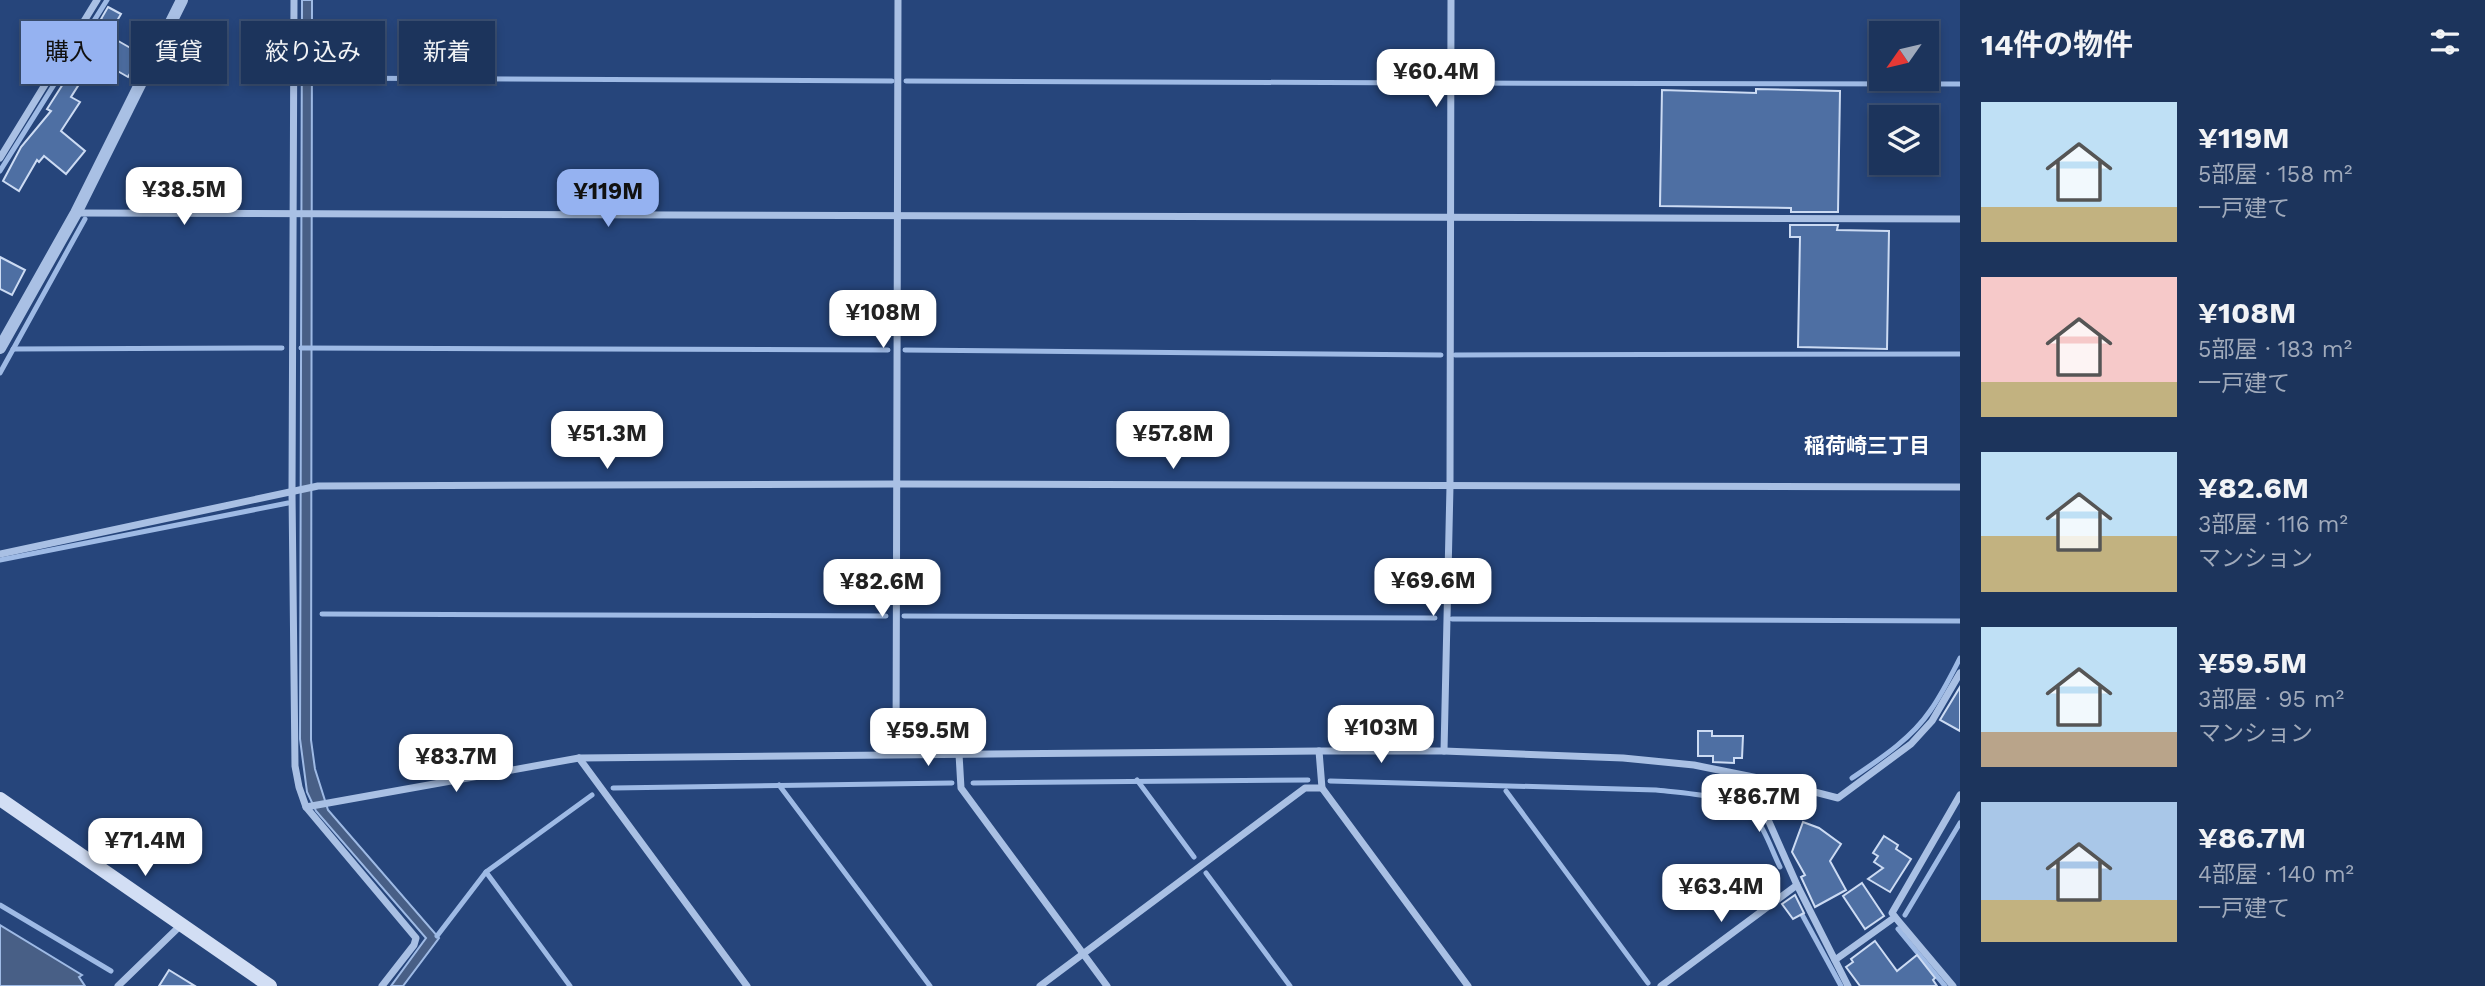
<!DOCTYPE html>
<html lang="ja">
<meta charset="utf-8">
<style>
:root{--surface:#1c345c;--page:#293f65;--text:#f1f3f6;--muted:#a0aabb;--line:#3a4f72;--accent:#95b2f1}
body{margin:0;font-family:"Work Sans","Noto Sans JP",sans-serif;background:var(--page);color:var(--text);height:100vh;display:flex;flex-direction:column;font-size:26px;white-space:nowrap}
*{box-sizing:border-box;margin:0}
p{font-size:23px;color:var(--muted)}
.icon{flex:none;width:38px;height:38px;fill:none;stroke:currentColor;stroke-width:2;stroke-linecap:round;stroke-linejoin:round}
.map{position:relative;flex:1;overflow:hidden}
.side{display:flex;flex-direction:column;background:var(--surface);width:525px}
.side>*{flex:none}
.banner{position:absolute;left:21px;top:21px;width:665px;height:63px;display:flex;gap:14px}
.needle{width:46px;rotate:236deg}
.tools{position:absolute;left:1869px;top:21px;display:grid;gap:14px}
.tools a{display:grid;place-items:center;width:70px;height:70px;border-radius:0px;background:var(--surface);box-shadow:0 4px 10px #0003,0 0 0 2px var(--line);font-size:35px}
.price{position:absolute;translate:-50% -60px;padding:0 16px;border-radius:14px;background:#fff;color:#222;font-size:23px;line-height:46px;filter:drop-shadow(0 2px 4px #0008)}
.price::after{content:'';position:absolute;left:50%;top:42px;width:21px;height:16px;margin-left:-10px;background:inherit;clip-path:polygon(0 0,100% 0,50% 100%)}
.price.selected{background:var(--accent);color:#111}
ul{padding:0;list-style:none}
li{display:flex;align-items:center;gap:21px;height:175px;padding:0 21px}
li span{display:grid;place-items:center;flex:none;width:196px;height:140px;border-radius:0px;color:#555}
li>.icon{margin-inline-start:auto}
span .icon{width:84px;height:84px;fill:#fffc;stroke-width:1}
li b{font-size:30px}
h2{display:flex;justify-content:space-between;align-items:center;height:84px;padding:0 21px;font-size:30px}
.pill{padding:0 24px;border-radius:0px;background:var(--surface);box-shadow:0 4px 10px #0003,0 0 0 2px var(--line);font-size:24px;line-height:63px}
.pill.selected{background:var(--accent);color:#111}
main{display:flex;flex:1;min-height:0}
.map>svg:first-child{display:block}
.water{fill:#485f86;stroke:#9ebae5;stroke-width:2}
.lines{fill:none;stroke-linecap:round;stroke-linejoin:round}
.stream{stroke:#9ebae5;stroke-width:5}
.building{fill:#4e6fa3;stroke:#ccdbf3;stroke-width:2}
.minor{stroke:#a9c0e4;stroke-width:7}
.tertiary{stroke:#a9c0e4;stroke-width:12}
.secondary{stroke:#d2def4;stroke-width:14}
.labels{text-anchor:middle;stroke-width:5;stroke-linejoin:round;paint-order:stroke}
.neighbourhood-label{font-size:21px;font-weight:bold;fill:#fff;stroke:#26457b}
</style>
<main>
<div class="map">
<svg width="1960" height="986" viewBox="0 0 1960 986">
<rect width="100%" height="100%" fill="#26457b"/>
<!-- water -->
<g class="water">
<path d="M302,0H312L311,740L315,769L328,810L439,938L403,986H391L426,938L316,811L307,792L300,739Z"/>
<path d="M0,925L82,975L79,977L85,986H0Z"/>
</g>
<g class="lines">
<!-- stream -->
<g class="stream">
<path d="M319,78L892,81"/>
<path d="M906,81L1437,83"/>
<path d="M1458,83L1960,84"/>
<path d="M0,171L107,0"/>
<path d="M301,348L888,350"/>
<path d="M13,349L282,348"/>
<path d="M905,350L1441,355"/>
<path d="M1455,355L1960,354"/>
<path d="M0,373L85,219"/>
<path d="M0,560L288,503"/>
<path d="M322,614L886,616"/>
<path d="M904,616L1435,618"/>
<path d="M1452,619L1960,621"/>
<path d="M1852,778C1880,759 1911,739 1930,711C1942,694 1951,676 1960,658"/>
<path d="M1137,780L1194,857"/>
<path d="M1330,781L1656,790C1683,793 1737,795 1755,817C1766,831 1772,851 1780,867"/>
<path d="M973,783L1308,780"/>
<path d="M779,785L930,986"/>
<path d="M613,788L952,783"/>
<path d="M1506,791L1648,983"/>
<path d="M486,872L570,986"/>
<path d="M1206,873L1290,986"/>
<path d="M0,905L111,971"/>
<path d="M1799,909L1841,986"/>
<path d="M1905,915L1960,823"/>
<path d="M1898,929L1945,986"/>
<path d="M437,936L486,872L592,795"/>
</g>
</g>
<!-- building -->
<g class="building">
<path d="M108,7L121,14L114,26L101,19Z"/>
<path d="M99,30L141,54L128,77L86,53Z"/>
<path d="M79,59L90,67L71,97L80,102L61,131L85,151L66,174L44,156L39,162L37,160L19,191L3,181L21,147L51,111L47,109Z"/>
<path d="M1756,89L1840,91L1838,212H1791V208L1660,206L1662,90L1756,93Z"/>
<path d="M1790,225H1838L1837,230L1889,231L1887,349L1798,347L1800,237H1790Z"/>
<path d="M0,257L25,270L12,295L0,289Z"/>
<path d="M1960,687V731L1940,720Z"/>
<path d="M1698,731H1712V736H1743L1742,758H1734V763L1713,762V756H1698Z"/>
<path d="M1803,822L1819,828L1841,844L1830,861L1846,890L1815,907L1801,877L1805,875L1792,852Z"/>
<path d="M1884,836L1898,845L1896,849L1911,859L1890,892L1868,879L1883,868L1874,862L1878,856L1873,853Z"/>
<path d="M1862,883L1884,916L1865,929L1843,896Z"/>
<path d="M1795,895L1804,913L1793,919L1782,904Z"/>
<path d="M1875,941L1897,971L1917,955L1935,978L1933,980L1937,986H1860L1846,967L1853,962L1851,959Z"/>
<path d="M169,970L195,986H159Z"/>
</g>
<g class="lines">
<!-- minor -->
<g class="minor">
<path d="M294,0L292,492L295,766L299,787L306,807L416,938L414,945L382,986"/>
<path d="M0,158L97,0"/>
<path d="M76,213L1960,219"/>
<path d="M0,554L318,486L897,484L1960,487"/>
<path d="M1319,751L1322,788L1468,986"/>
<path d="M1444,751L1450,486L1451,0"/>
<path d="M896,754L898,0"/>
<path d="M959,754L961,788L1107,986"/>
<path d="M579,758L747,986"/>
<path d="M1768,780L1762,806L1797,885L1848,986"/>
<path d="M306,807L579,758L1319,751H1444L1623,758L1694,765L1768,780L1838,798L1911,744L1932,721L1960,673"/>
<path d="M1895,917L1953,986"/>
<path d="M1835,960L1895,917L1892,913L1960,795"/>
<path d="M118,986L181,925"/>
<path d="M1040,986L1305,788H1322"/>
<path d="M1661,986L1797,885"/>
</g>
<!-- tertiary -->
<path class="tertiary" d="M0,348L76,213L182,0"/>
<!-- secondary -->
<path class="secondary" d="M0,799L270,986"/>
</g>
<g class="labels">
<!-- neighbourhood labels -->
<g class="neighbourhood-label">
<text x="1867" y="453">稲荷崎三丁目</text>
</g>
</g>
</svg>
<div class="tools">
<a><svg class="needle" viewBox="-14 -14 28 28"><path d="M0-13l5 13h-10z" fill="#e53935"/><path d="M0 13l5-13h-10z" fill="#a0aabb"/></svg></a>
<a><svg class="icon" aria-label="layers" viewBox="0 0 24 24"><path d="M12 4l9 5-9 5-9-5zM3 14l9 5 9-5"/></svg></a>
</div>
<b class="price" style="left:1436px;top:109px">¥60.4M</b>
<b class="price" style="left:184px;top:227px">¥38.5M</b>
<b class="price selected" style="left:608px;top:229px">¥119M</b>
<b class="price" style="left:883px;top:350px">¥108M</b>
<b class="price" style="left:607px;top:471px">¥51.3M</b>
<b class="price" style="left:1173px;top:471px">¥57.8M</b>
<b class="price" style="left:1433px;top:618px">¥69.6M</b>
<b class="price" style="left:882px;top:619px">¥82.6M</b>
<b class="price" style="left:1381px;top:765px">¥103M</b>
<b class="price" style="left:928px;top:768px">¥59.5M</b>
<b class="price" style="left:456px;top:794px">¥83.7M</b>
<b class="price" style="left:1759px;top:834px">¥86.7M</b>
<b class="price" style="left:145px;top:878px">¥71.4M</b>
<b class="price" style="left:1721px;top:924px">¥63.4M</b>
<div class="banner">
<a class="pill selected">購入</a>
<a class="pill">賃貸</a>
<a class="pill">絞り込み</a>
<a class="pill">新着</a>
</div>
</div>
<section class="side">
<h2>14件の物件<svg class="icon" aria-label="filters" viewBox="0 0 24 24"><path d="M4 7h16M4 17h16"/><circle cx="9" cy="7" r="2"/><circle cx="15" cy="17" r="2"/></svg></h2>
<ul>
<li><span style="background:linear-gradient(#bfe0f5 75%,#c2b280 0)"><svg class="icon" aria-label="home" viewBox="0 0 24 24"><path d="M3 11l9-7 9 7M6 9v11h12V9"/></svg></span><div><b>¥119M</b><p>5部屋 · 158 m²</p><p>一戸建て</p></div></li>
<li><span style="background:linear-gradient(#f6c9c9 75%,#c2b280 0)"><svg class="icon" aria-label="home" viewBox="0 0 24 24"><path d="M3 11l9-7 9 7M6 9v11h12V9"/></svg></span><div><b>¥108M</b><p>5部屋 · 183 m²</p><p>一戸建て</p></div></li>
<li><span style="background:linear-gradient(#bfe0f5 60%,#c2b280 0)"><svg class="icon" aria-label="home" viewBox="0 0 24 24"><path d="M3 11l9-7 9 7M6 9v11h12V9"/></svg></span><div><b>¥82.6M</b><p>3部屋 · 116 m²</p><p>マンション</p></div></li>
<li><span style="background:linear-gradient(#bfe0f5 75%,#b9a48a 0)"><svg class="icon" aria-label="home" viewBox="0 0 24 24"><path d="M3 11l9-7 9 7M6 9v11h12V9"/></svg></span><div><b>¥59.5M</b><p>3部屋 · 95 m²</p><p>マンション</p></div></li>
<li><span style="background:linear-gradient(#a9c7e8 70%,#c2b280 0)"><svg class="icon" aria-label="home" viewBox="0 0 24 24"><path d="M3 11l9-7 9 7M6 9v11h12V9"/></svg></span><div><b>¥86.7M</b><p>4部屋 · 140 m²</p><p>一戸建て</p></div></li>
</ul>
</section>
</main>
